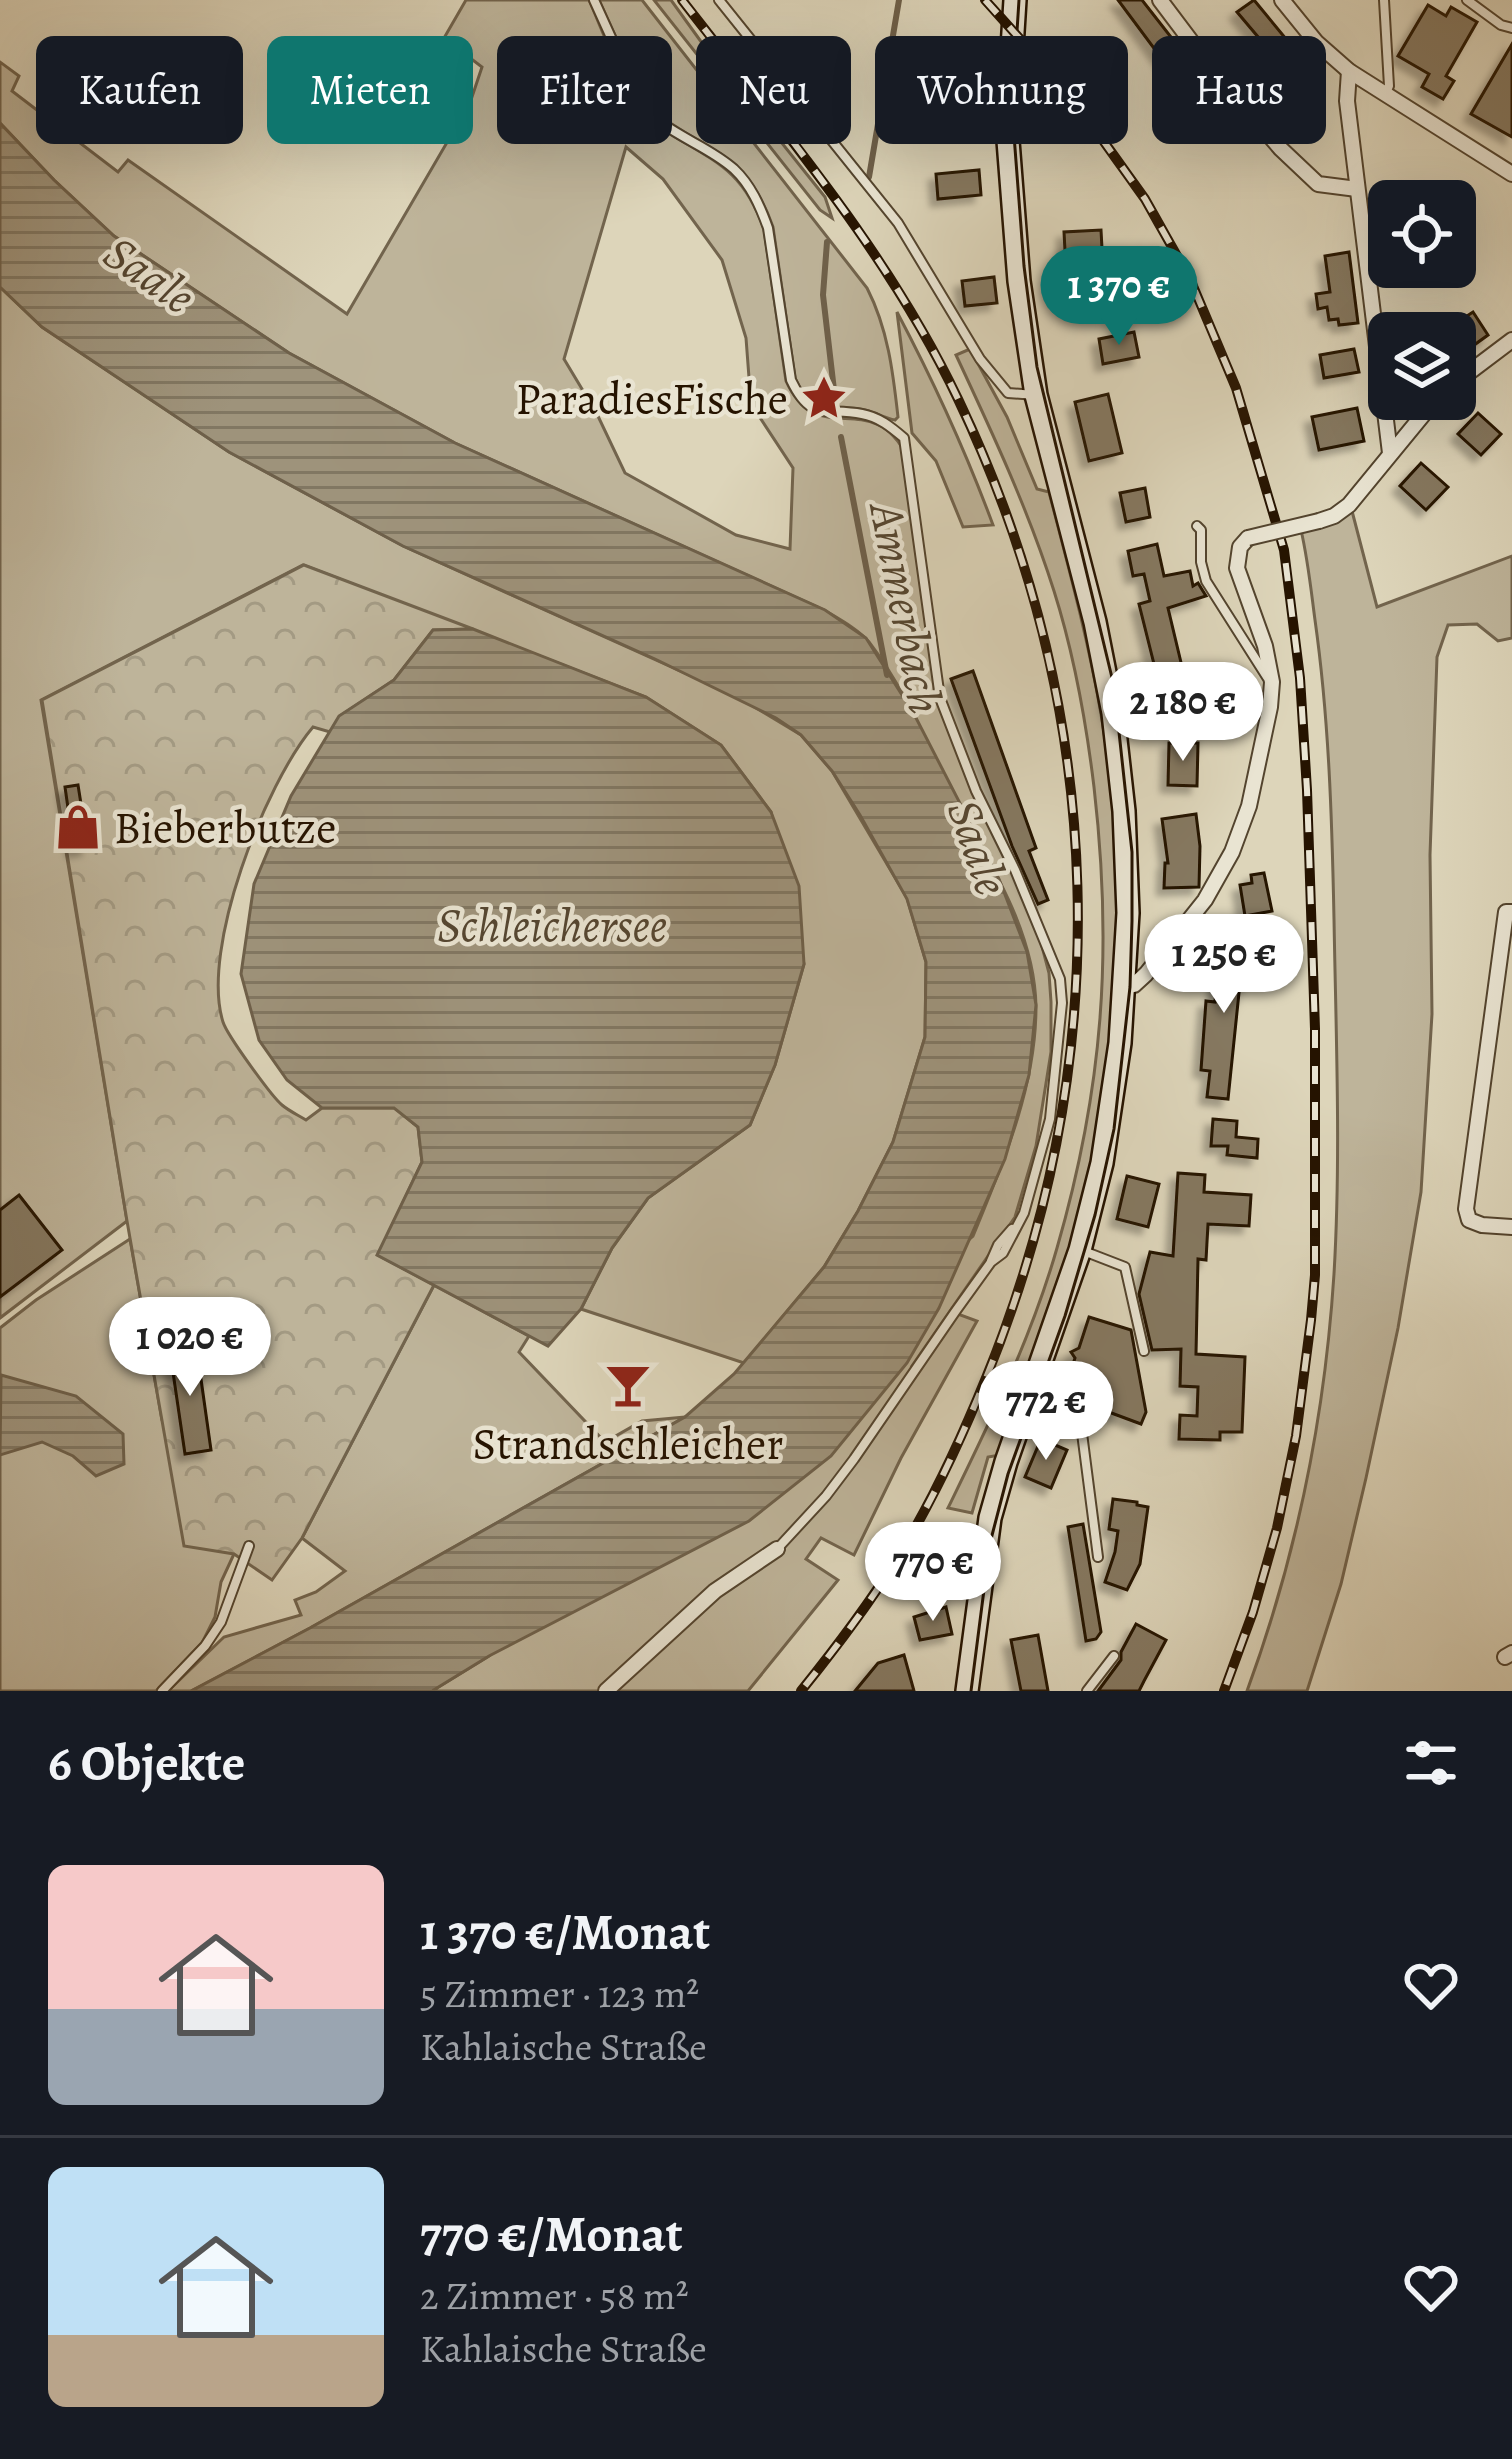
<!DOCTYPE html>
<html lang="de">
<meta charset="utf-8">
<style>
:root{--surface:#171b24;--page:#242831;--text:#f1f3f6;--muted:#9ea1a6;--line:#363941;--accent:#0f766e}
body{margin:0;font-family:Alegreya,serif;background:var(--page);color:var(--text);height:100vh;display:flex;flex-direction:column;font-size:45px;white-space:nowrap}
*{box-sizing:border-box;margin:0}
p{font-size:39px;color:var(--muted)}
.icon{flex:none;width:66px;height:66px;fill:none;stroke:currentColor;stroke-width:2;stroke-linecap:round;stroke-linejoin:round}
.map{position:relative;height:1691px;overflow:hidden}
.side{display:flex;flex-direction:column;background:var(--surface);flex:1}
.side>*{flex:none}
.guide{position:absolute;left:36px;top:36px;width:1440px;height:108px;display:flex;gap:24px}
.controls{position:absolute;left:1368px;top:180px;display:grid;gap:24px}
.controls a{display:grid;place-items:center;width:108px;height:108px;border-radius:18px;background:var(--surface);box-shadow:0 12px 48px #0002;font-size:60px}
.price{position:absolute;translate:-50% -102px;padding:0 27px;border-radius:42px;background:#fff;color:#222;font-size:39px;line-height:78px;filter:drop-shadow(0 3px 6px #0008)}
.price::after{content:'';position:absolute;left:50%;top:72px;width:36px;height:27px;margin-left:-18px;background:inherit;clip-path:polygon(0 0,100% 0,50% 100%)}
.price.on{background:var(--accent);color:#fff}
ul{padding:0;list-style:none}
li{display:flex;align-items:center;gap:36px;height:300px;padding:0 48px}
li+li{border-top:3px solid var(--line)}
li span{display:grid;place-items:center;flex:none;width:336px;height:240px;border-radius:18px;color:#555}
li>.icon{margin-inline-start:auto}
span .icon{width:144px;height:144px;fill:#fffc;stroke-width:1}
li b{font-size:51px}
h2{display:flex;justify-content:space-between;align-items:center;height:144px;padding:0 48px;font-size:51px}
.tag{padding:0 42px;border-radius:18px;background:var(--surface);box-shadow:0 12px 48px #0002;font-size:42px;line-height:108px}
.tag.on{background:var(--accent);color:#fff}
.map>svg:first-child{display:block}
.green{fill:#beb49a;stroke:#72644d;stroke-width:3;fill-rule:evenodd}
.forest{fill:url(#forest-crowns);stroke:#72644d;stroke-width:3}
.water{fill:url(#water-rules);stroke:#6e604a;stroke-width:3}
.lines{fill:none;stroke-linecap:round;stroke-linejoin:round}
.stream{stroke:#6e604a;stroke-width:6}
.building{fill:#857861;stroke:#251300;stroke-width:3;filter:url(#shadow)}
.lane-casing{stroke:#53442e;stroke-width:12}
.street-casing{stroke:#53442e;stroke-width:18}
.secondary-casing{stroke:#251300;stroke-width:26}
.lane{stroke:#e9e4d2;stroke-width:8}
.street{stroke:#e9e4d2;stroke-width:14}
.secondary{stroke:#e9e4d2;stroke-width:21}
.tram{stroke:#251300;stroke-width:3}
.rail-casing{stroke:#251300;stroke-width:10}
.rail{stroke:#e9e4d2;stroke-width:6;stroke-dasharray:18;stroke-linecap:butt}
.street-bridge-casing{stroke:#53442e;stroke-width:18;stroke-linecap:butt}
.street-bridge{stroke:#e9e4d2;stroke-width:14}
.labels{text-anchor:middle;stroke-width:9;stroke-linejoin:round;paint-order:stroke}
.poi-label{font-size:45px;fill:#251300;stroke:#e9e4d2;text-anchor:end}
.water-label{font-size:48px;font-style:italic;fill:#554631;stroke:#e9e4d2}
</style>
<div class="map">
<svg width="1512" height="1691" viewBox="0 0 1512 1691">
<defs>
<pattern id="forest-crowns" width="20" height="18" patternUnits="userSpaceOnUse" patternTransform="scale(3)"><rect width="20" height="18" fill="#beb49a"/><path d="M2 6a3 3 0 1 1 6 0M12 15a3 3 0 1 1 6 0" fill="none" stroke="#a39a83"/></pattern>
<pattern id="water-rules" width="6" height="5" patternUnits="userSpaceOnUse" patternTransform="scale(3)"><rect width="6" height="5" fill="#9e937b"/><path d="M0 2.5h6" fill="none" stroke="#817762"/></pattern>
<filter id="shadow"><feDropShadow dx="-7" dy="7" stdDeviation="3" flood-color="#0004"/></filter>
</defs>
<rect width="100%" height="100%" fill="#ddd5ba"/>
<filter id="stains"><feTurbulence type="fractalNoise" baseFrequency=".00167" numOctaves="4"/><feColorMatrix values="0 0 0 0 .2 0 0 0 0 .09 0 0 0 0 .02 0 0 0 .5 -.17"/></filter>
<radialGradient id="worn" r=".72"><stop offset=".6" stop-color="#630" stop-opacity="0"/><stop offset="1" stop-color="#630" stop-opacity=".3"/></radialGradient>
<!-- green -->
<g class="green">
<path d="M466,0H589C601,27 628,99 647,117C655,125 667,131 677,138C723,165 745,176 764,229L786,381C818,452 871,385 907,456L940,698L1034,916L1049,973L1051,1002V1052L1036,1146L1015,1217L912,1366L918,1369L958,1314L977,1321L901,1458L854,1555L821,1538L806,1559L838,1580L748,1691H432L489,1656L973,1236C1003,1163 1036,1087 1036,1007C1035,927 984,855 949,786C925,738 902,685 869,642C858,629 839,619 824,610L455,443L289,353L114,236L54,180L0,123V62L19,76L12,91L118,172L128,160L347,314L470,103L482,67L444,38ZM626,147L663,179L722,260L746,338L751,404L793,468L790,549L736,535L625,473L597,414L564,359Z"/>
<path d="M599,0H642L867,288C888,329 893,372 898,417L895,420C885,418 876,413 865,410C831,403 813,418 795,378L773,227C746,150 708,154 652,110L643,97Z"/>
<path d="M654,0H671L702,43L825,197L832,218L820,210Z"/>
<path d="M0,287L42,327L229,452L403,546L738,697L801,735L832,771L907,898L926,962L925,1037L893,1142L858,1211L824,1267L744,1363L581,1309L612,1248L648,1198L750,1125L775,1065L804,964L771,812L721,745L646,697L303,565L41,700L127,1221L0,1318Z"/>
<path d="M897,312C934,382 966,452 993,525L963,527L936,461L912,433Z"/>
<path d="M970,349L1007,417L1037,489L1049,492C1068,565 1088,639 1101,714C1126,861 1121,1013 1092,1159C1072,1261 1034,1358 1000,1455L988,1457L972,1513L948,1508C989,1424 1031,1339 1057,1248C1103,1089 1113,951 1094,787C1086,721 1074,654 1054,591C1028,509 992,432 956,355Z"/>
<path d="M1352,511L1377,607L1512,556V638L1498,641L1477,624L1448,625L1437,657L1430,855L1432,1014L1421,1192L1398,1328L1366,1478L1341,1584L1307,1691H1247C1296,1558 1325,1415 1334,1274C1341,1156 1336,1037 1334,919C1332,819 1329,719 1315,620C1311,590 1308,560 1301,530Z"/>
<path d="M130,1239L162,1420L234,1554L221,1582L215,1617L202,1643L156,1691H0V1328L36,1300Z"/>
<path d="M434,1285L529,1336L519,1352L605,1442L642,1421L685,1417L310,1628L191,1691H168L224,1637L301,1615L295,1600L316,1592L345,1571L302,1538Z"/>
</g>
<!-- forest -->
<path class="forest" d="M304,565L473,629L433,630L394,680L340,716L330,732L313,727C265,784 200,949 223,1022C227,1035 272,1097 282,1105C289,1111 298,1115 306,1120L322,1108H395L418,1127L422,1162L378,1255L434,1285L302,1538L272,1580L234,1554L184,1546L127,1221L42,700Z"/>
<!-- water -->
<g class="water">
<path d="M0,123L54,180L114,236L289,353L455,443L825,610L866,638L914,714L999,879L1027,952L1036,1005L1029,1075L1005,1159L939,1308L907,1363L831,1456L749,1521L489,1656L432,1691H191L310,1628L685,1417L734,1374L824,1267L858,1211L893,1142L925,1037L926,962L907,899L860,815L832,771L801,735L776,718L655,659L403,546L229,452L42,327L0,287Z"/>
<path d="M473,629L646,697L721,745L771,812L799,886L804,964L775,1065L750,1125L648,1198L612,1248L581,1309L548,1346L377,1255L422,1162L418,1127L394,1108H322L287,1080L259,1040L241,974L254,884L291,796L339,716L394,680L433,630Z"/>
<path d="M1,1375L76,1396L123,1434L124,1464L96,1476L73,1456L42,1442L0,1455Z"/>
</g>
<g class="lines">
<!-- stream -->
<g class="stream">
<path d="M869,177L899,0"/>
<path d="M827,242L823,295L834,390"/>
<path d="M841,437L887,675"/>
</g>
</g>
<!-- building -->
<g class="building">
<path d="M1118,0H1142L1217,96L1219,94L1230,108L1216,120L1188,94Z"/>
<path d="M1254,0L1296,51L1281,64L1237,12Z"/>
<path d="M1428,5L1446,16L1451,7L1477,22L1446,76L1454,81L1443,99L1422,87L1429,74L1398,56Z"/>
<path d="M1512,44V137L1471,114Z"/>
<path d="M977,61L981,96L930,103V110L907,111L906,90L936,89L933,67Z"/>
<path d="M979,170L981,195L938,199L936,174Z"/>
<path d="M1101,230L1103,267L1066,269L1064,232Z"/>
<path d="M1349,252L1358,323L1339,325L1338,319L1329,320L1327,307L1318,309L1316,294L1330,292L1325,256Z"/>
<path d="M994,277L997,303L965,306L962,281Z"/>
<path d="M1473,312L1488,335L1463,353L1455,341V333H1450L1447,329Z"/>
<path d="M1134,332L1139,357L1103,364L1099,339Z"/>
<path d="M1354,349L1359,372L1324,378L1320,355Z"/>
<path d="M1108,394L1122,453L1089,461L1075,402Z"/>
<path d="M1357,408L1364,441L1319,450L1312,417Z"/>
<path d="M1478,413L1501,434L1481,455L1458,434Z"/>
<path d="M1421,463L1448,487L1426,510L1400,486Z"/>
<path d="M1145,488L1150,517L1126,522L1120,493Z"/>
<path d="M1157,544L1164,576L1190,571L1193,586L1198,583L1206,596L1168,608L1184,675L1188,674L1199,717L1169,724L1139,604L1150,601L1144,574L1133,576L1128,551Z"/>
<path d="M973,671L1036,848L1029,851L1048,900L1038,904L1012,846L951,679Z"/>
<path d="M1169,743H1198L1197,786L1168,785Z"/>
<path d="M78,785L88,848L74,850L65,787Z"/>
<path d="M1196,814L1200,846L1199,887L1164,888L1165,863H1168L1162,819Z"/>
<path d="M1264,873L1272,911L1245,916L1240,885L1252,883L1251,875Z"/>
<path d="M1219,942L1253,944L1250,983H1240L1228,1099L1207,1097L1210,1071L1201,1070L1206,1001L1215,1002Z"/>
<path d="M1213,1119L1237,1121L1236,1137L1258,1139L1257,1158L1227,1155L1228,1146H1211Z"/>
<path d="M1178,1173L1205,1175L1204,1192L1251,1195L1249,1226L1208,1224L1206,1260L1198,1259L1196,1354L1245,1357L1242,1432H1220V1440L1179,1439L1180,1415L1197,1416L1198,1387L1180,1386L1181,1349L1152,1350L1139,1294L1150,1252L1173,1256Z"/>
<path d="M1127,1176L1159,1184L1148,1227L1117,1219Z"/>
<path d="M19,1195L62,1250L0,1297V1210Z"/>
<path d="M1089,1317L1131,1330L1146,1412L1141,1424L1063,1395L1075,1358L1071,1352L1079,1348Z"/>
<path d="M192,1341L195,1365H199L211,1450L185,1454L169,1345Z"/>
<path d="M1041,1439L1067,1450L1051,1488L1025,1477Z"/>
<path d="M1113,1499L1137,1502V1505L1148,1507L1140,1564L1127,1590L1105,1582L1115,1552L1118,1531L1109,1529Z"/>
<path d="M1083,1524L1101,1632L1096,1639L1086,1641L1068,1527Z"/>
<path d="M946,1607L952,1634L920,1640L914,1617Z"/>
<path d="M1136,1624L1166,1640L1144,1681L1139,1691H1098L1121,1660V1652Z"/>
<path d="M1038,1635L1048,1691H1021L1011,1640Z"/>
<path d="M904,1655L914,1691H855L878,1663Z"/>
</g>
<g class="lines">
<!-- lane casing -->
<g class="lane-casing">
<g id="lane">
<path d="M594,0L639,99C660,133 704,142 734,169C751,185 760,206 768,228L791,380C811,422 824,407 862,414C879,417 891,427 904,438L940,698L976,791L1015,870L1060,979L1062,1003L1050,1119L1024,1213L1003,1253L991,1262L955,1312L854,1459L826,1496L778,1548"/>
<path d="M719,0L898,223L980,359L1008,393L1035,395"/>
<path d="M1384,0L1389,86L1386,93"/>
<path d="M1467,0L1501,25L1512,28"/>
<path d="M1197,526L1201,530V562L1206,581L1267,677"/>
<path d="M1081,1250L1125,1267L1144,1351"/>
<path d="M991,1261L998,1245L1012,1229"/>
<path d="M1032,1393L1079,1410L1098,1557"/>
<path d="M162,1691L205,1646L221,1622L249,1546"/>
<path d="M1087,1691L1114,1656"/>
</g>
</g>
<!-- street casing -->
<g class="street-casing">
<g id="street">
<path d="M1160,0L1212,69L1281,149L1318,184L1357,189"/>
<path d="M1282,0L1316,42L1349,71L1512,174"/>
<path d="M1349,71L1347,101L1390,453"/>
<path d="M1455,383L1512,340"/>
<path d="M1319,521L1334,516L1349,505L1436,399"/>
<path d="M1512,912H1506L1466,1209L1469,1220L1482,1225L1512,1227"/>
<path d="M1124,987L1134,985L1146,974L1205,900L1232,852L1249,806L1270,707L1272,682L1265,646L1237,568L1240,547L1248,538"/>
<path d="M1505,1657L1512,1653"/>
<path d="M606,1691L715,1591L777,1549"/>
</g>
</g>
<!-- secondary casing -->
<g class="secondary-casing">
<path id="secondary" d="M967,1691L990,1518L1006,1462L1080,1250L1102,1163L1120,1043L1128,913L1124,811L1113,713L1095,622L1036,395L1019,281L1007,128L1015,0"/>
</g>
<!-- lane -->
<use href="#lane" class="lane"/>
<!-- street -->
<use href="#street" class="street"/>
<!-- secondary -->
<use href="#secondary" class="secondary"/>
<!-- tram -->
<path class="tram" d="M971,1691L990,1543L1008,1474L1065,1316L1095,1215L1114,1129L1130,987L1132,921V852L1114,686L1037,367L1024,266L1012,109L1019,0"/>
<!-- rail casing -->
<g class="rail-casing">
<g id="rail">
<path d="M682,0C781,128 888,252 958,399C1108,713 1117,1057 986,1378C960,1442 931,1504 895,1562C867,1607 834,1650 801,1691"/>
<path d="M985,0L1049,71L1097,132L1145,199L1190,279L1236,388L1284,550L1300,678L1307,790L1315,1029V1275L1311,1320L1296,1436L1277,1528L1253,1612L1224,1691"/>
</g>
</g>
<!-- rail -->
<use href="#rail" class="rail"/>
<!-- street-bridge casing -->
<g class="street-bridge-casing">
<path id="street-bridge" d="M1248,538L1319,521"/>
</g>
<!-- street-bridge -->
<use href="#street-bridge" class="street-bridge"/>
</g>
<!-- icons -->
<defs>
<g id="sight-bare" transform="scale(3.6)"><path d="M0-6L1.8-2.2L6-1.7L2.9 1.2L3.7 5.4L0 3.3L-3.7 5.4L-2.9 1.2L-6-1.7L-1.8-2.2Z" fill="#8f2418" stroke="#e9e4d2" stroke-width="2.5" paint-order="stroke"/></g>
<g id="shop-bare" transform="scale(3.6)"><path d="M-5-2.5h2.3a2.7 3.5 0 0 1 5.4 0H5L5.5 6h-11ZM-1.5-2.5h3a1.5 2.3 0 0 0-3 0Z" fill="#8f2418" stroke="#e9e4d2" stroke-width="2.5" paint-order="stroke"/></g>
<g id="bar-bare" transform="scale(3.6)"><path d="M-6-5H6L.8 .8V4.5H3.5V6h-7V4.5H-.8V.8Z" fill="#8f2418" stroke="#e9e4d2" stroke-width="2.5" paint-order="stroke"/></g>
</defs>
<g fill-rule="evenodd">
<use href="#sight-bare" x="824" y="398"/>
<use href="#shop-bare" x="78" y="827"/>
<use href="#bar-bare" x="628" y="1385"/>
</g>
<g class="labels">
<!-- poi labels -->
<g class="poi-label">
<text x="788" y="414">ParadiesFische</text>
<text x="114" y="843" text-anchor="start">Bieberbutze</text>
<text x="628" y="1459" text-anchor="middle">Strandschleicher</text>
</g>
<!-- water labels -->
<g class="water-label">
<text transform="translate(150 274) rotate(35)" y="17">Saale</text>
<text transform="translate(907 608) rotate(79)" y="17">Ammerbach</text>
<text transform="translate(979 847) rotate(71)" y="17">Saale</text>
<text x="552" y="941">Schleichersee</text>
</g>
</g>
<rect width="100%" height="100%" filter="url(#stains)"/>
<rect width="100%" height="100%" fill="url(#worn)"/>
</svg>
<div class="controls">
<a><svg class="icon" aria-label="locate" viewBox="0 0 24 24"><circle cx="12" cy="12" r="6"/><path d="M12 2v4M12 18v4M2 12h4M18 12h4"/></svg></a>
<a><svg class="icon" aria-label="layers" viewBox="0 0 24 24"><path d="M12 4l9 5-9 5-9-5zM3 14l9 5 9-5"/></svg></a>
</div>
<b class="price on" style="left:1119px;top:348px">1 370 €</b>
<b class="price" style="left:1183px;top:764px">2 180 €</b>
<b class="price" style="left:1224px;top:1016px">1 250 €</b>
<b class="price" style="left:190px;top:1399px">1 020 €</b>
<b class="price" style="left:1046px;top:1463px">772 €</b>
<b class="price" style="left:933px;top:1624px">770 €</b>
<div class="guide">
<a class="tag">Kaufen</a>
<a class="tag on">Mieten</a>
<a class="tag">Filter</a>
<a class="tag">Neu</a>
<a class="tag">Wohnung</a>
<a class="tag">Haus</a>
</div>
</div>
<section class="side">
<h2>6 Objekte<svg class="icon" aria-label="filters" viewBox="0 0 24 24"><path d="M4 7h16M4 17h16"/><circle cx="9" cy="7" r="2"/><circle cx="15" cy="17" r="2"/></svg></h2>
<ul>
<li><span style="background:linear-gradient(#f6c9c9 60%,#9aa5b1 0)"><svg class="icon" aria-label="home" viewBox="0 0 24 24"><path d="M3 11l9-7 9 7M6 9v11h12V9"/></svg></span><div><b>1 370 €/Monat</b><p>5 Zimmer · 123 m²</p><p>Kahlaische Straße</p></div><svg class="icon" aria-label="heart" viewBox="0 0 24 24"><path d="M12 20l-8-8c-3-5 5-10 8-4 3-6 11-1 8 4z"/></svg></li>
<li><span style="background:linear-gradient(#bfe0f5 70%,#b9a48a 0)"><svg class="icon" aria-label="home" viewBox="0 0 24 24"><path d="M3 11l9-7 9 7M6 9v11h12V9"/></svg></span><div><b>770 €/Monat</b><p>2 Zimmer · 58 m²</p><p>Kahlaische Straße</p></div><svg class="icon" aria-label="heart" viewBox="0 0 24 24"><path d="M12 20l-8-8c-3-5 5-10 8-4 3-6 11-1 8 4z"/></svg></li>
</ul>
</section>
